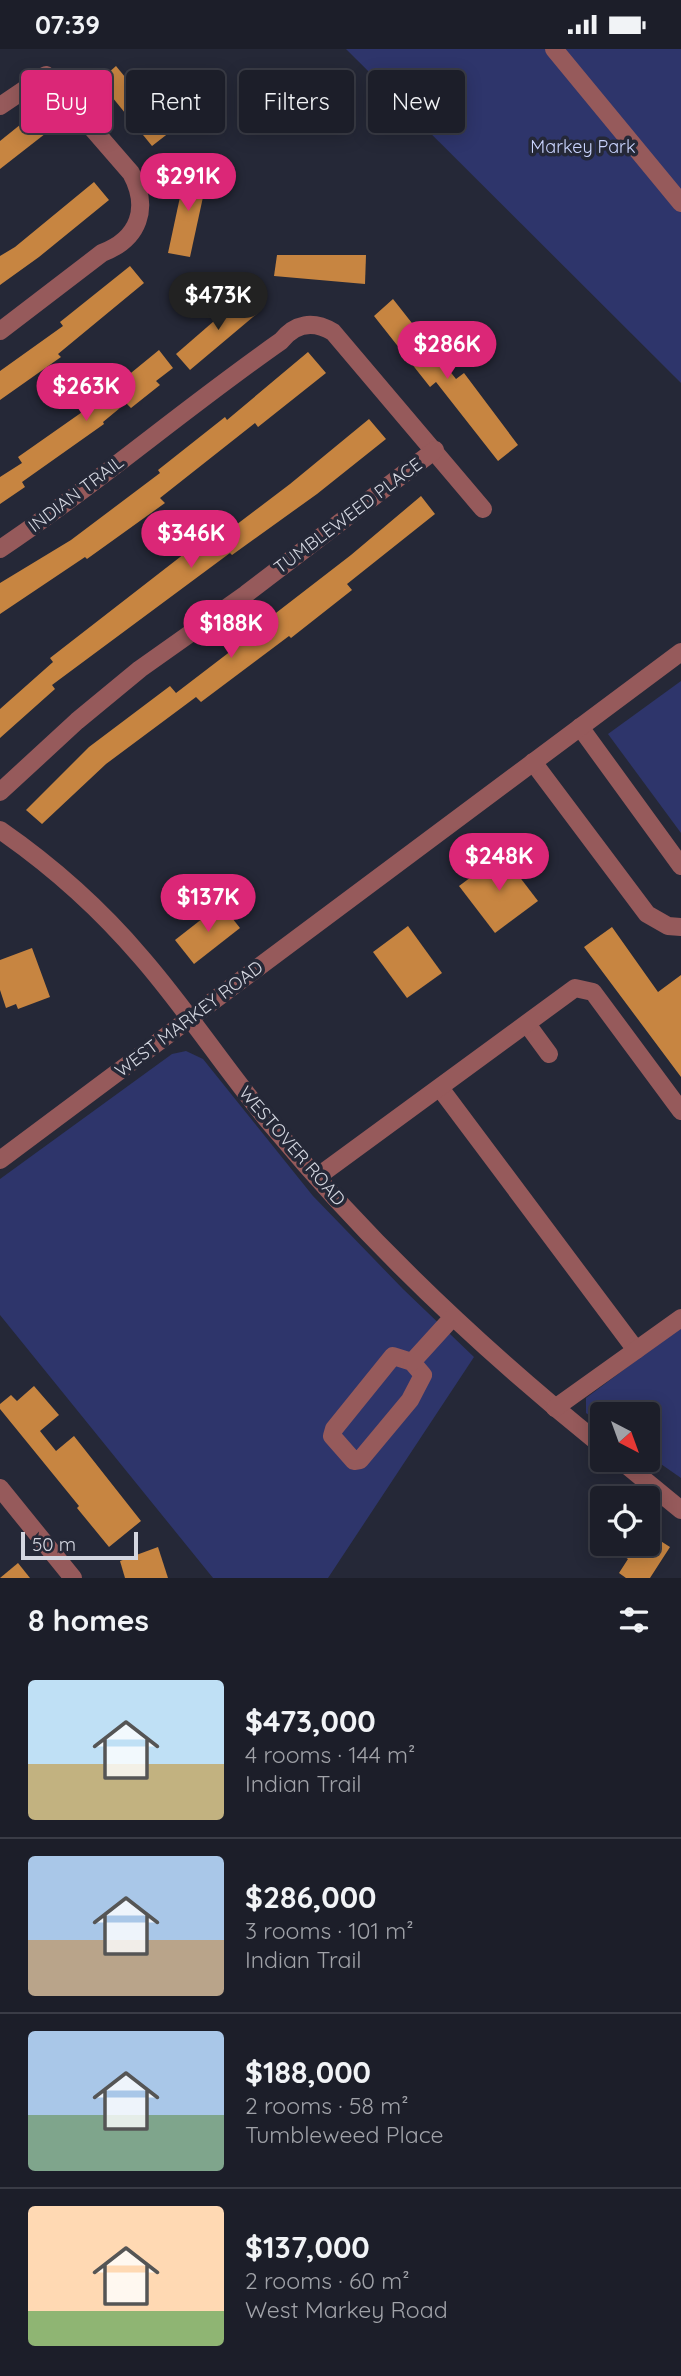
<!DOCTYPE html>
<meta charset="utf-8">
<style>
:root{--surface:#1c1e29;--page:#252731;--text:#f1f3f6;--muted:#a0a2a8;--line:#3a3c46;--accent:#db2777}
body{margin:0;font-family:Quicksand,sans-serif;background:var(--page);color:var(--text);height:100vh;display:flex;flex-direction:column;font-size:26px;white-space:nowrap}
*{box-sizing:border-box;margin:0}
p{font-size:23px;color:var(--muted)}
.icon{flex:none;width:38px;height:38px;fill:none;stroke:currentColor;stroke-width:2;stroke-linecap:round;stroke-linejoin:round}
.map{position:relative;height:1529px;overflow:hidden}
.side{display:flex;flex-direction:column;background:var(--surface);flex:1}
.side>*{flex:none}
.hud{position:absolute;left:21px;top:21px;width:640px;height:63px;display:flex;gap:14px}
.needle{width:46px;rotate:139deg}
.controls{position:absolute;left:590px;top:1353px;display:grid;gap:14px}
.controls a{display:grid;place-items:center;width:70px;height:70px;border-radius:7px;background:var(--surface);box-shadow:0 4px 18px #0003,0 0 0 2px var(--line);font-size:35px}
.scale{position:absolute;left:21px;bottom:18px;width:117px;box-sizing:border-box;padding-left:7px;border:4px solid #d3d6e0;border-top:0;font-size:19px;line-height:24px;white-space:nowrap;color:#d3d6e0;-webkit-text-stroke:5px #252837;paint-order:stroke}
.price{position:absolute;translate:-50% -60px;padding:0 16px;border-radius:24px;background:var(--accent);color:#fff;font-size:23px;line-height:46px;filter:drop-shadow(0 2px 4px #0008)}
.price::after{content:'';position:absolute;left:50%;top:42px;width:21px;height:16px;margin-left:-10px;background:inherit;clip-path:polygon(0 0,100% 0,50% 100%)}
.price.current{background:#222;color:#fff}
ul{padding:0;list-style:none}
li{display:flex;align-items:center;gap:21px;height:175px;padding:0 28px}
li+li{border-top:2px solid var(--line)}
li span{display:grid;place-items:center;flex:none;width:196px;height:140px;border-radius:7px;color:#555}
li>.icon{margin-inline-start:auto}
span .icon{width:84px;height:84px;fill:#fffc;stroke-width:1}
li b{font-size:30px}
h2{display:flex;justify-content:space-between;align-items:center;height:84px;padding:0 28px;font-size:30px}
.tag{padding:0 24px;border-radius:7px;background:var(--surface);box-shadow:0 4px 18px #0003,0 0 0 2px var(--line);font-size:24px;line-height:63px}
.tag.current{background:var(--accent);color:#fff}
.status{display:flex;justify-content:space-between;align-items:center;height:49px;padding:0 35px;background:var(--surface);direction:ltr}
.status svg{height:19px;fill:currentColor}
.map>svg:first-child{display:block}
.green{fill:#2e356b}
.building{fill:#c78541}
.lines{fill:none;stroke-linecap:round;stroke-linejoin:round}
.minor{stroke:#965a5b;stroke-width:18}
.labels{text-anchor:middle;stroke-width:7;stroke-linejoin:round;paint-order:stroke}
.park-label{font-size:18px;fill:#cad4fe;stroke:#252837}
.street-label{font-size:18px;fill:#d3d6e0;stroke:#252837}
</style>
<div class="status"><b>07:39</b><svg viewBox="0 0 49 12"><path d="M0 12V9h3v3zM5 12V6h3v6zM10 12V3h3v9zM15 12V0h3v12zM26 1h20v11H26zM47 4h2v5h-2z"/></svg></div>
<div class="map">
<svg width="681" height="1529" viewBox="0 0 681 1529">
<rect width="100%" height="100%" fill="#252837"/>
<!-- green -->
<g class="green">
<path d="M346,0H681V334Z"/>
<path d="M681,632V784L608,685Z"/>
<path d="M186,1002L203,1010L313,1147L403,1240L474,1308L328,1529H213L0,1266V1130L172,1005Z"/>
<path d="M681,1278V1429L648,1406V1365H602V1375L586,1364V1349Z"/>
</g>
<!-- building -->
<g class="building">
<path d="M116,17L170,83L152,97L99,32Z"/>
<path d="M36,63L50,81L0,120V92Z"/>
<path d="M186,120L208,125L190,208L168,204Z"/>
<path d="M94,133L109,151L39,208L0,236V207L15,198Z"/>
<path d="M277,206H366L365,235L274,227Z"/>
<path d="M130,217L144,234L58,305L61,308L0,351V322L63,277L60,273Z"/>
<path d="M244,246L259,263L190,321L176,305Z"/>
<path d="M393,250L456,330L464,324L518,396L498,412L436,333L430,338L374,267Z"/>
<path d="M159,301L173,319L156,332L160,336L131,359L126,354L103,373L104,375L22,433L25,438L0,455V428L22,414L18,408L105,347L104,346Z"/>
<path d="M308,303L326,324L258,378L255,374L160,449L165,454L87,510L85,508L0,565V534L71,491L160,424L158,421L225,368L227,371Z"/>
<path d="M369,370L386,390L317,445L232,506L230,504L52,636L55,640L0,689V660L53,613L50,609L202,491L207,498L290,435Z"/>
<path d="M421,447L435,465L347,535L352,541L291,589L289,587L201,653L196,648L106,715L42,775L26,761L89,698L170,637L176,644L274,569L272,567L351,506Z"/>
<path d="M502,805L538,852L495,884L459,837Z"/>
<path d="M221,855L240,879L194,915L175,891Z"/>
<path d="M408,877L442,924L407,949L373,903Z"/>
<path d="M612,878L658,943L681,926V1028L584,898Z"/>
<path d="M32,899L50,948L18,960L16,955L6,959L0,941V911Z"/>
<path d="M34,1337L59,1366L40,1382L56,1402L74,1387L141,1472L109,1498L77,1459L79,1457L0,1360V1355L11,1346L17,1352Z"/>
<path d="M648,1484L670,1498L650,1529H626L619,1524L628,1510L619,1504L625,1494H648Z"/>
<path d="M158,1498L168,1529H125L120,1512Z"/>
<path d="M18,1514L30,1529H0Z"/>
</g>
<g class="lines">
<!-- minor -->
<g class="minor">
<path d="M554,0L681,154"/>
<path d="M0,57L46,26L131,124C150,159 139,190 102,204L0,282"/>
<path d="M0,500C97,435 185,359 281,292C295,274 313,271 333,283L483,460"/>
<path d="M580,678L681,817"/>
<path d="M533,713L647,865L668,877L681,878"/>
<path d="M0,743L77,672L140,620L246,545L435,401"/>
<path d="M0,781C52,817 100,860 141,908C189,963 228,1025 275,1080C373,1198 483,1301 602,1397"/>
<path d="M527,975L549,1005"/>
<path d="M440,1039L636,1301"/>
<path d="M0,1111L681,603"/>
<path d="M317,1128L575,939L593,943L681,1062"/>
<path d="M393,1307L412,1313L423,1326L410,1351L360,1411L354,1412L332,1387L334,1380Z"/>
<path d="M412,1313L452,1269"/>
<path d="M555,1359L681,1269"/>
<path d="M619,1410L681,1461"/>
<path d="M0,1439L73,1529"/>
</g>
</g>
<g class="labels">
<!-- park labels -->
<g class="park-label">
<text x="583" y="104">Markey Park</text>
</g>
<!-- street labels -->
<g class="street-label">
<text transform="translate(76 445) rotate(-37)" y="6">INDIAN TRAIL</text>
<text transform="translate(348 467) rotate(-37)" y="6">TUMBLEWEED PLACE</text>
<text transform="translate(189 970) rotate(-37)" y="6">WEST MARKEY ROAD</text>
<text transform="translate(292 1097) rotate(49)" y="6">WESTOVER ROAD</text>
</g>
</g>
</svg>
<div class="controls">
<a><svg class="needle" viewBox="-14 -14 28 28"><path d="M0-13l5 13h-10z" fill="#e53935"/><path d="M0 13l5-13h-10z" fill="#a0a2a8"/></svg></a>
<a><svg class="icon" aria-label="locate" viewBox="0 0 24 24"><circle cx="12" cy="12" r="6"/><path d="M12 2v4M12 18v4M2 12h4M18 12h4"/></svg></a>
</div>
<div class="scale">50 m</div>
<b class="price" style="left:188px;top:164px">$291K</b>
<b class="price current" style="left:218px;top:283px">$473K</b>
<b class="price" style="left:447px;top:332px">$286K</b>
<b class="price" style="left:86px;top:374px">$263K</b>
<b class="price" style="left:191px;top:521px">$346K</b>
<b class="price" style="left:231px;top:611px">$188K</b>
<b class="price" style="left:499px;top:844px">$248K</b>
<b class="price" style="left:208px;top:885px">$137K</b>
<div class="hud">
<a class="tag current">Buy</a>
<a class="tag">Rent</a>
<a class="tag">Filters</a>
<a class="tag">New</a>
</div>
</div>
<section class="side">
<h2>8 homes<svg class="icon" aria-label="filters" viewBox="0 0 24 24"><path d="M4 7h16M4 17h16"/><circle cx="9" cy="7" r="2"/><circle cx="15" cy="17" r="2"/></svg></h2>
<ul>
<li><span style="background:linear-gradient(#bfe0f5 60%,#c2b280 0)"><svg class="icon" aria-label="home" viewBox="0 0 24 24"><path d="M3 11l9-7 9 7M6 9v11h12V9"/></svg></span><div><b>$473,000</b><p>4 rooms · 144 m²</p><p>Indian Trail</p></div></li>
<li><span style="background:linear-gradient(#a9c7e8 60%,#b9a48a 0)"><svg class="icon" aria-label="home" viewBox="0 0 24 24"><path d="M3 11l9-7 9 7M6 9v11h12V9"/></svg></span><div><b>$286,000</b><p>3 rooms · 101 m²</p><p>Indian Trail</p></div></li>
<li><span style="background:linear-gradient(#a9c7e8 60%,#7fa58c 0)"><svg class="icon" aria-label="home" viewBox="0 0 24 24"><path d="M3 11l9-7 9 7M6 9v11h12V9"/></svg></span><div><b>$188,000</b><p>2 rooms · 58 m²</p><p>Tumbleweed Place</p></div></li>
<li><span style="background:linear-gradient(#ffd9b3 75%,#8fb573 0)"><svg class="icon" aria-label="home" viewBox="0 0 24 24"><path d="M3 11l9-7 9 7M6 9v11h12V9"/></svg></span><div><b>$137,000</b><p>2 rooms · 60 m²</p><p>West Markey Road</p></div></li>
</ul>
</section>
